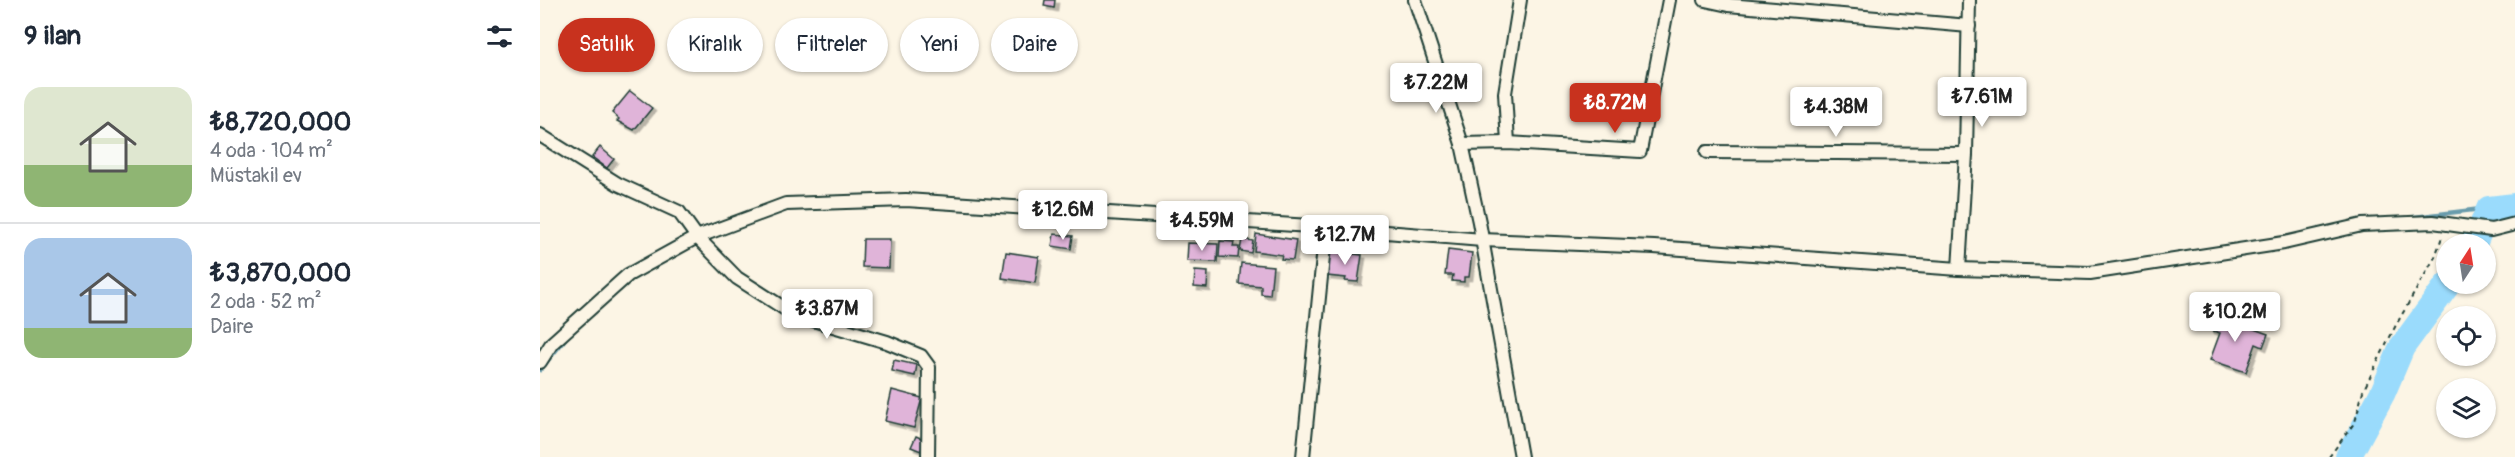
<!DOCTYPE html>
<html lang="tr">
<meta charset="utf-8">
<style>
:root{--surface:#fff;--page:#f2f2f3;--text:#1f2937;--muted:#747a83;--line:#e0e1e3;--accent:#c8321e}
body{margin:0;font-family:Pangolin,sans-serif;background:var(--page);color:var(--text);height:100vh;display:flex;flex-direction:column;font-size:22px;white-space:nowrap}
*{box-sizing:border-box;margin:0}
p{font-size:20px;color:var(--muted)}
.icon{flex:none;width:33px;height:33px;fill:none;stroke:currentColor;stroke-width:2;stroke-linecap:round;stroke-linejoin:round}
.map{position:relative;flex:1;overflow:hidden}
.panel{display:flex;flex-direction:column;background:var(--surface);width:540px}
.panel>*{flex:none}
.hud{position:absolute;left:18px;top:18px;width:570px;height:54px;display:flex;gap:12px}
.needle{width:39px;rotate:12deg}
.fabs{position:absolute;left:1896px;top:234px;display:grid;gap:12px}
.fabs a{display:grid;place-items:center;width:60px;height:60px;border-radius:50%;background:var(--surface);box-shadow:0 2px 4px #0004;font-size:30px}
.price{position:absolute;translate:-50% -51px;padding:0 14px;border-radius:6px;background:#fff;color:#222;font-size:20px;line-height:39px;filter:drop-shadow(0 2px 3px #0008)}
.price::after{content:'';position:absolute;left:50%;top:36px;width:18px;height:14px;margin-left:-9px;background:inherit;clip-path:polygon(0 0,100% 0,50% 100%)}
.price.on{background:var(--accent);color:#fff}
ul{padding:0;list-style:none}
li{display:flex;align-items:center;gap:18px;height:150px;padding:0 24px}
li+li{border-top:2px solid var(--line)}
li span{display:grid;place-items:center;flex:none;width:168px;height:120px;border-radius:18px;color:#555}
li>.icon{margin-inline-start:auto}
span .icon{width:72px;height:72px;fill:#fffc;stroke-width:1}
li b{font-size:26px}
h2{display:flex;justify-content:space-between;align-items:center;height:72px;padding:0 24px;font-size:26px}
.chip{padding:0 21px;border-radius:27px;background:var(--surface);box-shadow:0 2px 4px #0004;font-size:21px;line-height:54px}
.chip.on{background:var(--accent);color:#fff}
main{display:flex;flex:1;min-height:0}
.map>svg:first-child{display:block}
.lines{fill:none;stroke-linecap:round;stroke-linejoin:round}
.stream{stroke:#699cac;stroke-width:4.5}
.river{stroke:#9adbfc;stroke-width:26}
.building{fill:#e0b4d9;stroke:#1f3d34;stroke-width:1.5;filter:url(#shadow)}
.street-casing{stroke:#1f3d34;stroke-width:16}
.path{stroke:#1f3d34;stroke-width:2;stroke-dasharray:4.5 4.5;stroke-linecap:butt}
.street{stroke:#fcf5e5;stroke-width:12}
</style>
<main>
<section class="panel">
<h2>9 ilan<svg class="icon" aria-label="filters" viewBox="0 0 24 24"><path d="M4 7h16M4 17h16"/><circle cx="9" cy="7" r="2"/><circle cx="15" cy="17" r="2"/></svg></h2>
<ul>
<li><span style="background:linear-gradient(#dfe7d0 65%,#8fb573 0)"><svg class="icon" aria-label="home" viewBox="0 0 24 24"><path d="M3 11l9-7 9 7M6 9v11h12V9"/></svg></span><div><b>₺8,720,000</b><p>4 oda · 104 m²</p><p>Müstakil ev</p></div></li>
<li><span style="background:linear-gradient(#a9c7e8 75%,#8fb573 0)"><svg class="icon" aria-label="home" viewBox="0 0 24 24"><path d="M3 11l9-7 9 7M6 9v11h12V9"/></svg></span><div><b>₺3,870,000</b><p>2 oda · 52 m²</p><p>Daire</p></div></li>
</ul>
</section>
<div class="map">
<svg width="1975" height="457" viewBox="0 0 1975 457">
<defs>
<filter id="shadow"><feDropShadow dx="3.5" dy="3.5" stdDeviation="0" flood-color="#0004"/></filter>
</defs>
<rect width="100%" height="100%" fill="#fcf5e5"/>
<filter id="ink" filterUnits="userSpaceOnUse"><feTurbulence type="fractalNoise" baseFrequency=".0167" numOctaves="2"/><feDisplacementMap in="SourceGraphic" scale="12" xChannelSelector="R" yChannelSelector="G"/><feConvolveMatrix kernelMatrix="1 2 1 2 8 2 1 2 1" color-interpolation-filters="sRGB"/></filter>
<g filter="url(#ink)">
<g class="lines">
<!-- stream -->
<g class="stream">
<path d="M1874,217L1975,205"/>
<path d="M0,370L25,339"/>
</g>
<!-- river -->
<g class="river">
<path d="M1934,244L1949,209L1975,206"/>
<path d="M1808,457L1843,392L1862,347L1908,284"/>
</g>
</g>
<!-- building -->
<g class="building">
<path d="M505,0H515L514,8L504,6Z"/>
<path d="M90,91L112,108L94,130L77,121L79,119L72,113Z"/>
<path d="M60,147L74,159L67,168L52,157Z"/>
<path d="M514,234L533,236L531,249L512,246Z"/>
<path d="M716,234L756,240L753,260L741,259L742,255L714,251Z"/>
<path d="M323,239H350L349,268L322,267Z"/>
<path d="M702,239L713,241L711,253L700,251Z"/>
<path d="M680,241L694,242L693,247H699L698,258L679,257Z"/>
<path d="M648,243L678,244L677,262L647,261Z"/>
<path d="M908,250L932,253L929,277H924V282L912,281L913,275H905Z"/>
<path d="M790,251L822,255L818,282L805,281L806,278L787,276Z"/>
<path d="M466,252L499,257L495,283L462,278Z"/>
<path d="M701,263L733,266L730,295L721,294V286L699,284Z"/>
<path d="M655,271L668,272L667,288L654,287Z"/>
<path d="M1675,315L1728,334L1723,347L1716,344L1706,372L1670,360L1680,333L1670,330Z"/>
<path d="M354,360L377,365L375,376L352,371Z"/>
<path d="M352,390L382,398L374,428L345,421Z"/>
<path d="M376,436L385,440L381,451L371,447Z"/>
</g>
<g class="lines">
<!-- street casing -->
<g class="street-casing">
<g id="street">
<path d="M875,0L922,144L939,222L981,457"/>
<path d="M1165,0L1188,5L1429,26"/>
<path d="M0,135L78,184L139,212L157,237L197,278L253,314L347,342L381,356L389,367L388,457"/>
<path d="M968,143L965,93L980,0"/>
<path d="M922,144L968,143L1100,151L1129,0"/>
<path d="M1167,152L1426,154"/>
<path d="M1419,269L1426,154L1429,0"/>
<path d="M0,362L12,343L88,275L157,237L246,204L366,200L786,227L942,240L1114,247L1419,269L1550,273L1744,243L1822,225L1893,222L1951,230L1975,224"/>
<path d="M763,457L786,227"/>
</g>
</g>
<!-- path -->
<path class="path" d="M1789,457L1815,422L1823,391L1856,325L1895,257L1902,237"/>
<!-- street -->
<use href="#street" class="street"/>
</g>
</g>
</svg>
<div class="fabs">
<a><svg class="needle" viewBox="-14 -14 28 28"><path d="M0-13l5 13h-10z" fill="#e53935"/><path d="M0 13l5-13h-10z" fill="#747a83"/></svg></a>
<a><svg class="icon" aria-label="locate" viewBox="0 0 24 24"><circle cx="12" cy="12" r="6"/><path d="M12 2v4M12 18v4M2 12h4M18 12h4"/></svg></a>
<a><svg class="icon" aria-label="layers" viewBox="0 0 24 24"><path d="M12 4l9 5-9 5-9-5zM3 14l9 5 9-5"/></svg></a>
</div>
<b class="price" style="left:896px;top:114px">₺7.22M</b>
<b class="price" style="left:1442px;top:128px">₺7.61M</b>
<b class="price on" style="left:1075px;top:134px">₺8.72M</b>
<b class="price" style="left:1296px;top:138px">₺4.38M</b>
<b class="price" style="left:523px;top:241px">₺12.6M</b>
<b class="price" style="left:662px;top:252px">₺4.59M</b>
<b class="price" style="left:805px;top:266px">₺12.7M</b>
<b class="price" style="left:287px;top:340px">₺3.87M</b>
<b class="price" style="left:1695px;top:343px">₺10.2M</b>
<div class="hud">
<a class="chip on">Satılık</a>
<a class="chip">Kiralık</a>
<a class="chip">Filtreler</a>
<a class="chip">Yeni</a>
<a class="chip">Daire</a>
</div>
</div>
</main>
